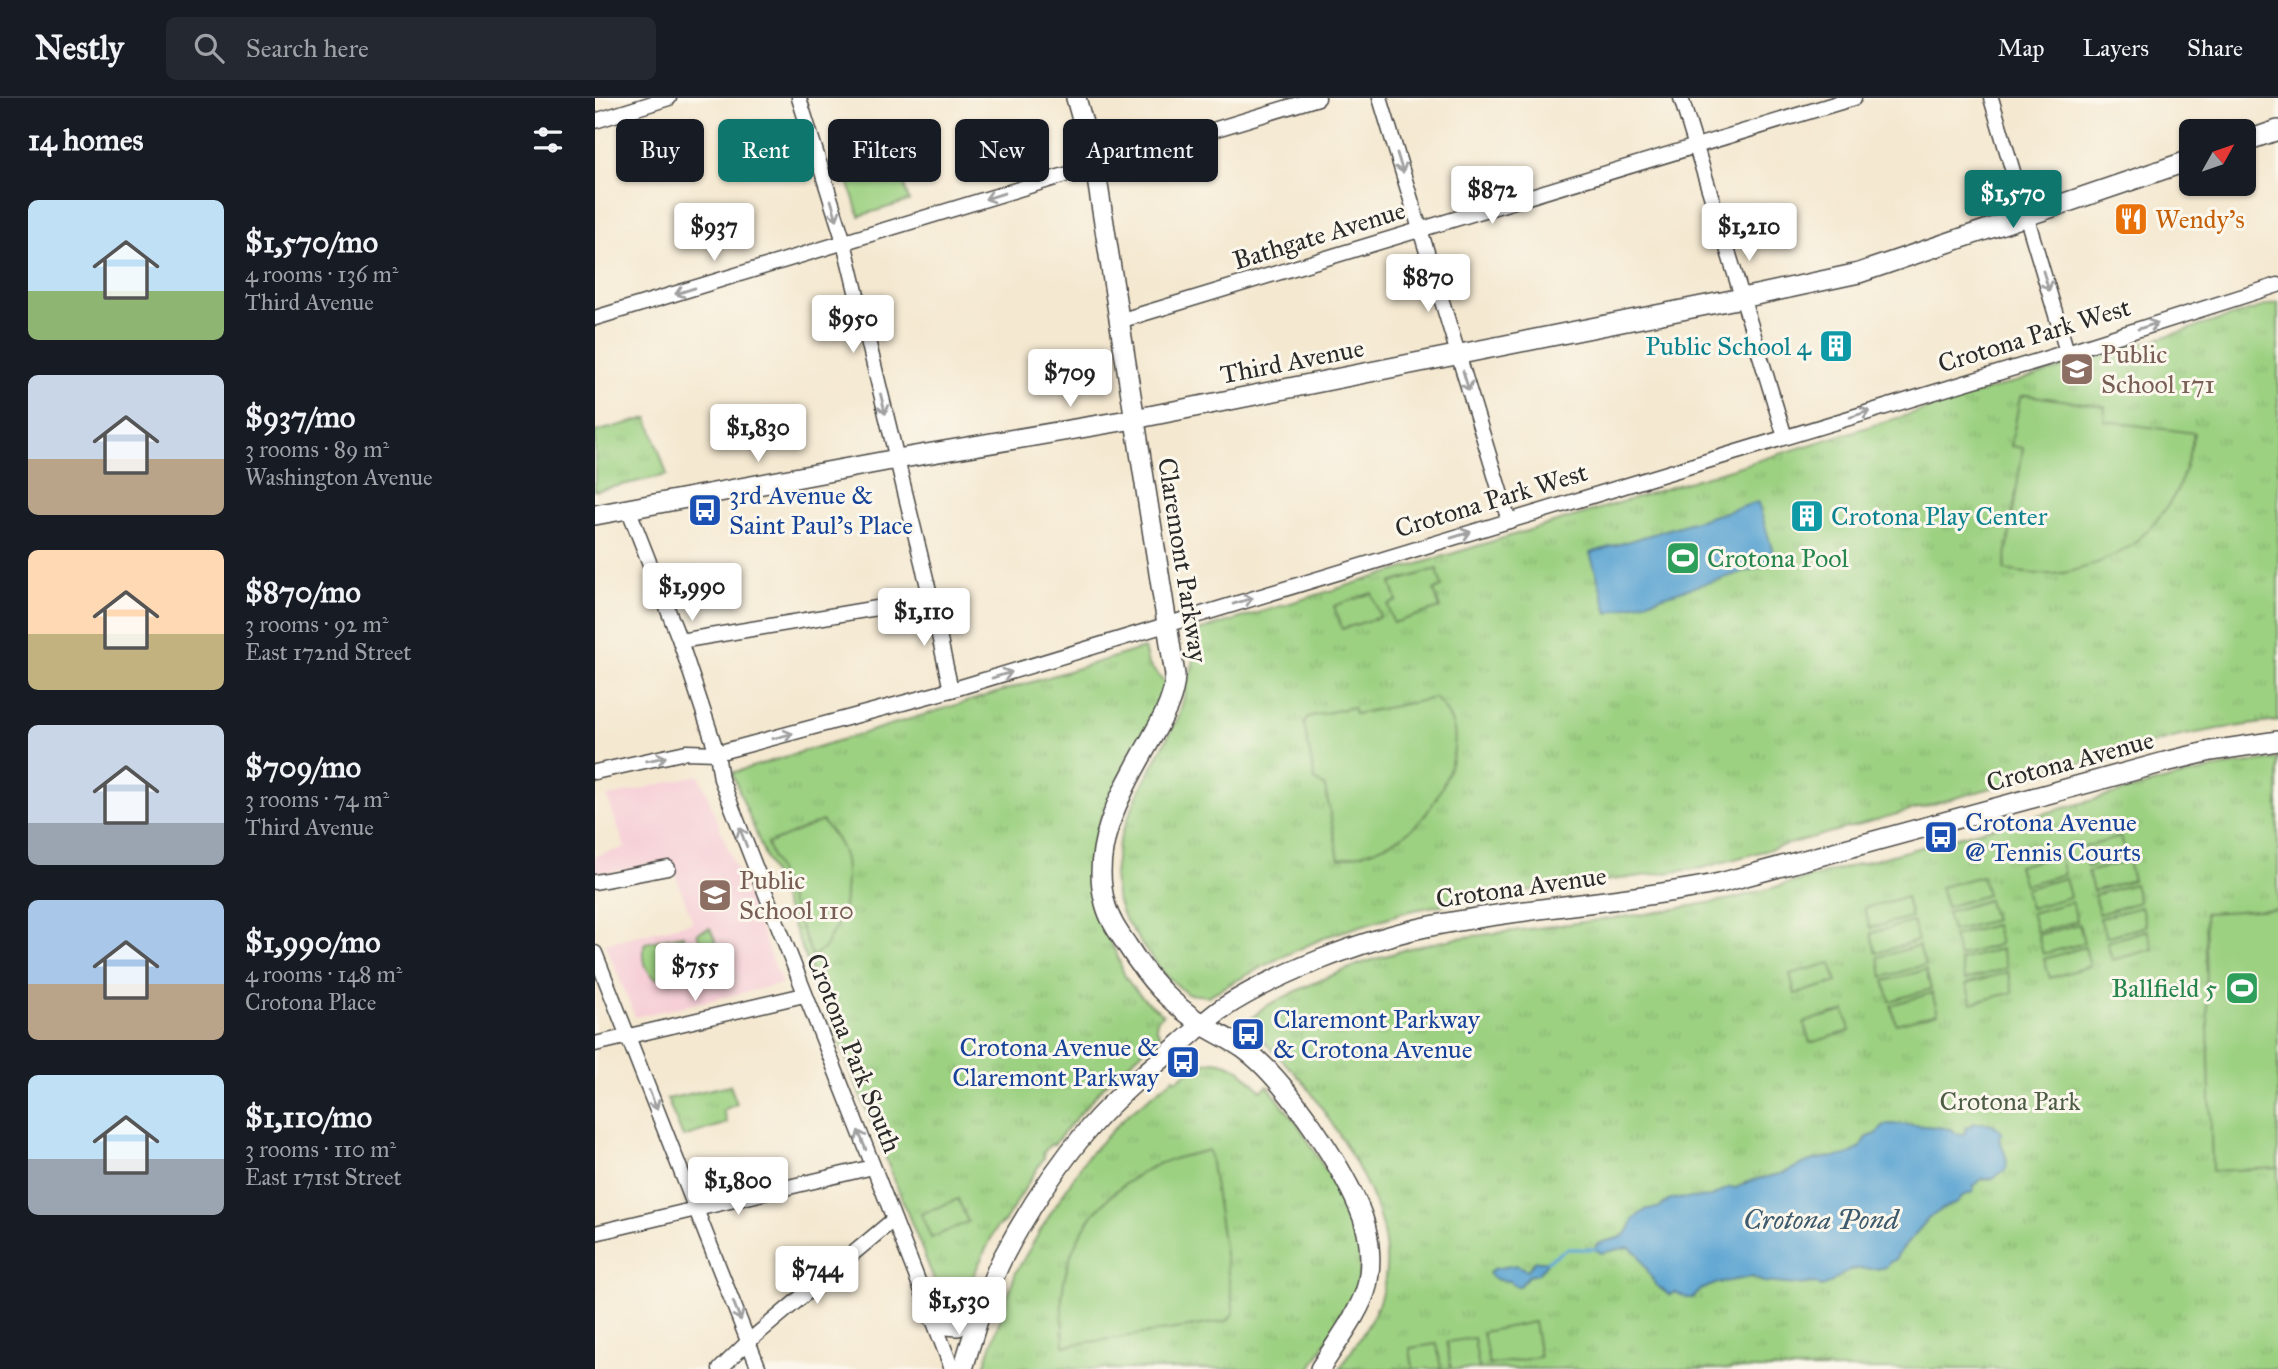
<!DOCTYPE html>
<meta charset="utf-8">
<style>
:root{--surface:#171b24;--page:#242831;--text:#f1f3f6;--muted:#9ea1a6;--line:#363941;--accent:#0f766e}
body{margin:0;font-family:"IM FELL Great Primer",serif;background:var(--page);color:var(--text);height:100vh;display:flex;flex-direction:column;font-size:26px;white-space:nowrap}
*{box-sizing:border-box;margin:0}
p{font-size:23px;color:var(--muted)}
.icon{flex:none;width:38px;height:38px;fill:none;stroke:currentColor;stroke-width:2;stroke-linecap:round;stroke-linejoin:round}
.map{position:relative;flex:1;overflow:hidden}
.sheet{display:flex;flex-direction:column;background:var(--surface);width:595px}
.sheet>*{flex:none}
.guide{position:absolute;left:21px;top:21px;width:665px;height:63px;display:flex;gap:14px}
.needle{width:46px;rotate:50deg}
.tools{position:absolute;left:1584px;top:21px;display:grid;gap:14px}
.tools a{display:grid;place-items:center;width:77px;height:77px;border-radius:10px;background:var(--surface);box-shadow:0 2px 5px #0004;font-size:35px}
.price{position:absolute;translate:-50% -60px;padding:0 16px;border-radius:7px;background:#fff;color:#222;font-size:23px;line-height:46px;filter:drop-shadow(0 2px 4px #0008)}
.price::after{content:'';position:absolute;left:50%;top:42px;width:21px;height:16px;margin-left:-10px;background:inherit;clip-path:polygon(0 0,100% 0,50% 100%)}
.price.active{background:var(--accent);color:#fff}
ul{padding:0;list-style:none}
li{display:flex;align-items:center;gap:21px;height:175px;padding:0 28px}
li span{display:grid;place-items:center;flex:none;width:196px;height:140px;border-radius:10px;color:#555}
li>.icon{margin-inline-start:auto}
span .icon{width:84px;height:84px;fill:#fffc;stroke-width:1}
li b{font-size:30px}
h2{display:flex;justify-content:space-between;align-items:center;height:84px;padding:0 28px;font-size:30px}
.chip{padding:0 24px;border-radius:10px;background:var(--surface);box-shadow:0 2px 5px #0004;font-size:24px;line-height:63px}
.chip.active{background:var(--accent);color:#fff}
header{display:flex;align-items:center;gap:42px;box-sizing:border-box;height:98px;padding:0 35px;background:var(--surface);border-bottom:2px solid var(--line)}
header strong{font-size:33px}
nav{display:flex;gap:38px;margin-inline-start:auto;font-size:24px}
.search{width:490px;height:63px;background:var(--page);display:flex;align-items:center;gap:18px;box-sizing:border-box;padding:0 24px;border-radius:10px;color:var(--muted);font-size:26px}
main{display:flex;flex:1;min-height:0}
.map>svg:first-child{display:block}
.built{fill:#f6cfd7}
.grass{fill:url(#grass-tufts);stroke:#647e56;stroke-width:2}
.garden{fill:#9dd182;stroke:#647e56;stroke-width:2}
.water{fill:#5ba4d2;stroke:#43687e;stroke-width:2}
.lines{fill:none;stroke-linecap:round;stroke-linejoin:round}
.stream{stroke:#5ba4d2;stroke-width:3.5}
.street-casing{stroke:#494744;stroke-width:17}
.secondary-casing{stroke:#494744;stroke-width:22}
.street{stroke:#fff;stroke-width:14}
.secondary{stroke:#fff;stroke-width:19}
.oneway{stroke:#a0a0a0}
.labels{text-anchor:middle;stroke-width:6;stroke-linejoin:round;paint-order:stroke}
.food-label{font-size:26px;fill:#c56008;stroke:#fbf7ec;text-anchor:start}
.street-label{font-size:26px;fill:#2b2b2b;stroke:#fbf7ec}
.culture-label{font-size:26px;fill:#0d838f;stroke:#fbf7ec;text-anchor:end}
.education-label{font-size:26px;fill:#785e54;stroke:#fbf7ec;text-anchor:start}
.transit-label{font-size:26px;fill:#164399;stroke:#fbf7ec;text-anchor:start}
.leisure-label{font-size:26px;fill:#27864d;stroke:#fbf7ec;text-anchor:start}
.park-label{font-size:26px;fill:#4d5d45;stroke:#fbf7ec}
.water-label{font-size:28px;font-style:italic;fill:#3e5b6e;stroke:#fbf7ec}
</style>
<header>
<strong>Nestly</strong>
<div class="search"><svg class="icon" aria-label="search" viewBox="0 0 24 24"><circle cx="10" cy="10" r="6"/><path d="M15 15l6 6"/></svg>Search here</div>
<nav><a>Map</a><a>Layers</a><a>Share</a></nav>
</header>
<main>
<section class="sheet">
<h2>14 homes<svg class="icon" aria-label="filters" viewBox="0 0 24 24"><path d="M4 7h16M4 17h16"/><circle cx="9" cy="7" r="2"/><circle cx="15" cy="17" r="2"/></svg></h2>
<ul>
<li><span style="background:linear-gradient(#bfe0f5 65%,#8fb573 0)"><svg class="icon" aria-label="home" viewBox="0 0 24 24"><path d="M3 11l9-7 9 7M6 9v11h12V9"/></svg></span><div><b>$1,570/mo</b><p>4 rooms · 136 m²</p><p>Third Avenue</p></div></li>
<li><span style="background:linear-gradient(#c9d6e8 60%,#b9a48a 0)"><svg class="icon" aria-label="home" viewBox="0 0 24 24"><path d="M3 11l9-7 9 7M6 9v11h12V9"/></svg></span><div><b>$937/mo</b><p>3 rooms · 89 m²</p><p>Washington Avenue</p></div></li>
<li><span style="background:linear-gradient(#ffd9b3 60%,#c2b280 0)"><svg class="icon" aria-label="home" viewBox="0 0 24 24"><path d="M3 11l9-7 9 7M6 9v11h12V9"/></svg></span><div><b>$870/mo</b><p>3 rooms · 92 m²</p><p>East 172nd Street</p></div></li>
<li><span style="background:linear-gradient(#c9d6e8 70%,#9aa5b1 0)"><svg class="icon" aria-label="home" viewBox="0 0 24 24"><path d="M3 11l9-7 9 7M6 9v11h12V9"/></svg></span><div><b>$709/mo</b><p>3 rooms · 74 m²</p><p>Third Avenue</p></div></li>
<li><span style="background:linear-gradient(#a9c7e8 60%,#b9a48a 0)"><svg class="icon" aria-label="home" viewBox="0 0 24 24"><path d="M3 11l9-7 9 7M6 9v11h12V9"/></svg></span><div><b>$1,990/mo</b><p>4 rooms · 148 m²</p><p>Crotona Place</p></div></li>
<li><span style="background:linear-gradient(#bfe0f5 60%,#9aa5b1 0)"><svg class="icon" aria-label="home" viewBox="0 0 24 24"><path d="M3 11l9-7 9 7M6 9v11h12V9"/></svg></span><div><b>$1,110/mo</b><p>3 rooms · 110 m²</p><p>East 171st Street</p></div></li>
</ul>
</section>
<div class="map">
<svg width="1683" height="1271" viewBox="0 0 1683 1271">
<defs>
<pattern id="grass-tufts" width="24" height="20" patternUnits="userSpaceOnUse" patternTransform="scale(1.75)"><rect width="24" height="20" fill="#9dd182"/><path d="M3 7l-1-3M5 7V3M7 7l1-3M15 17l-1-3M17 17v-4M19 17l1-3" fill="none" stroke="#87b470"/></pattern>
</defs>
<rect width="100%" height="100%" fill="#fbf7ec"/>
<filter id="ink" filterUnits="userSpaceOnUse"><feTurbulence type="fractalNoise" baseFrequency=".0143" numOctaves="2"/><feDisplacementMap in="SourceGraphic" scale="14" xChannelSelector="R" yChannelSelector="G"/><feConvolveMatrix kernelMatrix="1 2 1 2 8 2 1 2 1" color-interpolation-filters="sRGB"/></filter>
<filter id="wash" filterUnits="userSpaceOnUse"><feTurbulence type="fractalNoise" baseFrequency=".00686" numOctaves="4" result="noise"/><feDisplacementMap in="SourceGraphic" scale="28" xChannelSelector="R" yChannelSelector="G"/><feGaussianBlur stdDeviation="1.57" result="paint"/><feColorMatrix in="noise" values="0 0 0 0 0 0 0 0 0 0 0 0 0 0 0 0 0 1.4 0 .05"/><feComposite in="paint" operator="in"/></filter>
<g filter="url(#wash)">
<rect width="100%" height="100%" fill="#f4e8d0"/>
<!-- built -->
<path class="built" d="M104,677L187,886L40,919L10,845L98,824L75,762L0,778V758L30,750L12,699Z"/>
<!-- grass -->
<g class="grass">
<path d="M1683,204V623L1623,631L1585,638L1107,770L888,799L814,813L733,838L680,862L613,898L592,896L569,875L551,853L528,818L521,798L519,776L523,748L527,735L543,696L584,618L601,554L597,535Z"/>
<path d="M53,320L72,377L0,393V334Z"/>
<path d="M549,550L553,566L570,585L571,594C539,654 490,721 495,793C497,816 511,833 520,853C524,861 526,870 530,878C539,894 554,906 568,916C560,923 559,928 565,937L508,989L459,1046L455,1047L448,1055L449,1059L410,1123L401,1130L380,1174L365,1213H355L350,1209L137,675Z"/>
<path d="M1683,661V1271H745C758,1249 777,1226 785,1201C805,1142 773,1084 743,1035C732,1019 722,1002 710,986C693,966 671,949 656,927V921L669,909L714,887L765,866L815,850L863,840L1051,816L1136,801L1575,681L1627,669Z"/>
<path d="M115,830L125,854L111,859L102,835Z"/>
<path d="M619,963C641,965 652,978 666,993L673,988L706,1031L751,1106L762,1130L764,1140L765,1174L760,1195L715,1271H390L389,1269L421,1174L454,1118L491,1060L532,1017L579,980L582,982L602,967Z"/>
<path d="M135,987L142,1006L128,1012L132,1025L88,1039L72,1001Z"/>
</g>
<!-- garden -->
<g class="garden">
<path d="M293,31L314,103L264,118L242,47Z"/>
<path d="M1431,297L1510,308L1509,323L1599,335C1594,357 1589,382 1577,401C1567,417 1552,434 1538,446C1523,458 1487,472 1468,475C1448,478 1429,475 1409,472L1428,350L1416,348L1425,299Z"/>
<path d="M842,471L847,489L839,492L845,510L798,525L793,507L802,503L796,485Z"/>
<path d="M777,495L785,519L747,531L739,508Z"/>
<path d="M840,600C849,609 856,620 859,632C864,664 839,714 814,733C793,749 769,756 744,761L730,689L720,682L709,626L713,619L758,609L760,616Z"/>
<path d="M227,723C249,747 254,762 250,794C250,801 249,810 247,816C242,828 234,839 229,851L217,858L172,746Z"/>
<path d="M1526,739L1532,758L1492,769L1486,750Z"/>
<path d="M1464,757L1469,776L1429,787L1423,768Z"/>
<path d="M1533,763L1538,782L1498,793L1493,774Z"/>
<path d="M1387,778L1392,797L1351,809L1345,789Z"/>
<path d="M1470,780L1475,799L1435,810L1430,791Z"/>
<path d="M1539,786L1544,804L1504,816L1499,797Z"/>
<path d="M1311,799L1316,819L1275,830L1269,810Z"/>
<path d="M1393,802L1399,822L1357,833L1352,814Z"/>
<path d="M1477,804L1482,823L1442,834L1436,815Z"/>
<path d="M1546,809L1551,828L1511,839L1505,820Z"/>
<path d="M1683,811V1070L1617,1073L1610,815Z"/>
<path d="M1318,824L1323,843L1281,855L1276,835Z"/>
<path d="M1484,826L1489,845L1448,856L1443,837Z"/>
<path d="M1400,827L1405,846L1364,858L1358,838Z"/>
<path d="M1552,832L1558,851L1517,862L1512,844Z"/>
<path d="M88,837L97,874C69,894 43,879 50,845Z"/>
<path d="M1324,848L1330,867L1288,879L1283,859Z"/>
<path d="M1490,849L1495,868L1455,880L1449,861Z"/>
<path d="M1406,851L1412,870L1370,882L1365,862Z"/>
<path d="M1236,865L1242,884L1200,896L1195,876Z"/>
<path d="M1331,872L1336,891L1295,903L1289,883Z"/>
<path d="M1413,874L1418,894L1377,905L1371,886Z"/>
<path d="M1337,895L1343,915L1301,926L1296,907Z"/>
<path d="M1250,913L1255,933L1215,945L1209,924Z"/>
<path d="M614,1052L639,1215L632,1223L469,1248C469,1232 466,1215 467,1199C472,1140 505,1096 557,1069C574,1060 596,1057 614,1052Z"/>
<path d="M363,1101L373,1124L336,1140L326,1116Z"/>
<path d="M939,1224L945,1259L894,1267L888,1234Z"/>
<path d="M879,1240L884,1271H856L852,1244Z"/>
<path d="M842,1246L846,1271H818L815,1250Z"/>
</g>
<!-- water -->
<g class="water">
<path d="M1163,404L1181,464L1013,515L995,455Z"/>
<path d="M1380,1025C1393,1025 1399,1023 1407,1035L1404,1040C1407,1052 1414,1057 1411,1071L1398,1081H1386L1378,1088V1094L1368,1098L1363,1105L1351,1109L1334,1120L1302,1157V1161L1295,1164L1291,1169C1280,1173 1268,1169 1256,1172C1244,1176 1237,1187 1226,1189L1220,1185L1203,1187L1168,1184L1157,1179L1123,1185L1105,1192L1098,1200H1092L1080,1194L1074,1197L1061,1187L1043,1156L1034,1149L1006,1155L1000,1151L1002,1146C1021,1138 1032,1145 1038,1121L1052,1111L1063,1110L1076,1101L1116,1099L1135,1089L1141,1090C1158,1078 1175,1081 1193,1073C1202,1069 1210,1064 1219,1062C1241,1057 1261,1062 1272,1039L1279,1037L1292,1026C1315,1026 1335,1028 1357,1031C1362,1037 1364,1038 1370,1035V1030Z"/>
<path d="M941,1163H952V1165L943,1176L933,1178L925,1188H920L915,1183L903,1182L895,1178L894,1175L898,1171L921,1167L932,1172Z"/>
</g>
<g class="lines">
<!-- stream -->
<path class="stream" d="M952,1163L972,1151H1000"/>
</g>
</g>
<g filter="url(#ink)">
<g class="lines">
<!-- street casing -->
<g class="street-casing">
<g id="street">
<path d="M204,0L249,144L336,501L356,592"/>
<path d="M785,0L914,423"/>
<path d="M1086,0L1190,339"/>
<path d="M1396,0L1472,254"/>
<path d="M0,23L74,0"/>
<path d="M0,220L723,0"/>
<path d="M524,223L1259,0"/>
<path d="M33,410L85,543L122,655L126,681C202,878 282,1074 357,1271"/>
<path d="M85,543L336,501"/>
<path d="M0,674L91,654L122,655L356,592L1472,254L1683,187"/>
<path d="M0,784L73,770"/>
<path d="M0,855L164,1271"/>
<path d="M0,946L209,897"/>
<path d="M0,1135L278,1069"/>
<path d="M125,1271L154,1243L298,1122"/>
</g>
</g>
<!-- secondary casing -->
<g class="secondary-casing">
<g id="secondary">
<path d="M481,0L500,68L580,577C579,602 568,619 556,641C529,690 494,746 510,805C514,821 523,834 532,847C555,883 573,903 608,927C622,936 637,942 649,951C690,980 751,1073 768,1120C775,1141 777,1166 772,1188C765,1215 740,1246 725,1271"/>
<path d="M1648,44L1683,32"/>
<path d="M0,417L302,361L539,321L1147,200L1264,175L1596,62"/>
<path d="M338,1219L351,1227L363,1228L386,1210"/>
<path d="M368,1271C379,1234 390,1196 407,1161C431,1115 461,1069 495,1029C522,998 553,972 585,946C598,935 611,922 625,912C679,876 768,842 831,829C928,809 1027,805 1125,785L1570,664L1616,653L1683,643"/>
</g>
</g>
<!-- street -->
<use href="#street" class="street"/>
<!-- secondary -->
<use href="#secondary" class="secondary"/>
</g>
<!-- one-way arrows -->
<defs><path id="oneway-shaft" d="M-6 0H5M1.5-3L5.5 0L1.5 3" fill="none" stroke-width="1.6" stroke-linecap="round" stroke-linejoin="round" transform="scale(1.75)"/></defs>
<g class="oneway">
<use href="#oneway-shaft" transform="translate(805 65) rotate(73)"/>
<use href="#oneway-shaft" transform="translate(400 98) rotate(163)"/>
<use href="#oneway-shaft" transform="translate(239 112) rotate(73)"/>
<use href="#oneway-shaft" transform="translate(1451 183) rotate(73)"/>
<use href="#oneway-shaft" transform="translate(90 193) rotate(163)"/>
<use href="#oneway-shaft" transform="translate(1553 228) rotate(-17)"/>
<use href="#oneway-shaft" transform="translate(871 283) rotate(73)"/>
<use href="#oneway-shaft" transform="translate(288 306) rotate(76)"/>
<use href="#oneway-shaft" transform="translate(1265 316) rotate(-18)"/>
<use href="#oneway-shaft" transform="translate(866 437) rotate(-17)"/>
<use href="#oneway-shaft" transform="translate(648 503) rotate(-17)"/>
<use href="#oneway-shaft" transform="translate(407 577) rotate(-17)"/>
<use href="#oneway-shaft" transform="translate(188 638) rotate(-15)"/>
<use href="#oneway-shaft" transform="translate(61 661) rotate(-12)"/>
<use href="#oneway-shaft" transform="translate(148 739) rotate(-111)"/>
<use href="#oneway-shaft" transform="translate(58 1002) rotate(68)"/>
<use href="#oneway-shaft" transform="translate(267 1042) rotate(-112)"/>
<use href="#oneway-shaft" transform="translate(142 1213) rotate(68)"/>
</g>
</g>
<!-- icons -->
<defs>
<g id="restaurant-square" transform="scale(1.75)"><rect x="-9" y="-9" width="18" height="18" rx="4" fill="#e8710a" stroke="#fbf7ec"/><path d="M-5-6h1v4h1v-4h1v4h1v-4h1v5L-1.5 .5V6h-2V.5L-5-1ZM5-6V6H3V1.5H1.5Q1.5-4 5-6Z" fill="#fff"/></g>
<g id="building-square" transform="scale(1.75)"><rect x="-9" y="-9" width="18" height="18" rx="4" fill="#0f9aa8" stroke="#fbf7ec"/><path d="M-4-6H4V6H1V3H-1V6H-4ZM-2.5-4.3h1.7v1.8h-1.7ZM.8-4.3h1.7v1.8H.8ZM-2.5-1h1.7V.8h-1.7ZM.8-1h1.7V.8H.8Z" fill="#fff"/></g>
<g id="school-square" transform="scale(1.75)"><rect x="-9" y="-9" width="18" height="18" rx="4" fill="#8d6e63" stroke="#fbf7ec"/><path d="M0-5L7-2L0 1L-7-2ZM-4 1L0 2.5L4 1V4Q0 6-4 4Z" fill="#fff"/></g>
<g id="bus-square" transform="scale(1.75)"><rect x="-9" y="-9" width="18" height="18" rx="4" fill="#1a4fb4" stroke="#fbf7ec"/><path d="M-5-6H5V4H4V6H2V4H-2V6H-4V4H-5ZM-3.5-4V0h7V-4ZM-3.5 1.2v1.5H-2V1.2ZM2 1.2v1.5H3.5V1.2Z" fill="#fff"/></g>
<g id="stadium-square" transform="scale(1.75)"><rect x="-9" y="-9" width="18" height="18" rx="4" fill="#2e9e5b" stroke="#fbf7ec"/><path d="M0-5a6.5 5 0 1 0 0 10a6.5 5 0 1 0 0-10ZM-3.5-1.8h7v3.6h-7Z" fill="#fff"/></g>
</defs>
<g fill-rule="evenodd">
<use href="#restaurant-square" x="1536" y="121"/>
<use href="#building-square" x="1241" y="248"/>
<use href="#school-square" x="1482" y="271"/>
<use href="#bus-square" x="110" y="412"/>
<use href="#building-square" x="1212" y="418"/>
<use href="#stadium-square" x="1088" y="460"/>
<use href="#bus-square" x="1346" y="739"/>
<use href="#school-square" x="120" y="797"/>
<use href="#stadium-square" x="1647" y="890"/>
<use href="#bus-square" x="653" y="936"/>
<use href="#bus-square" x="588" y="964"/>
</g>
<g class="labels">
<!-- food labels -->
<g class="food-label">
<text x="1560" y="130">Wendy's</text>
</g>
<!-- street labels -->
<g class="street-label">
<text transform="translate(724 137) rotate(-17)" y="9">Bathgate Avenue</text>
<text transform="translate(1439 237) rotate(-17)" y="9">Crotona Park West</text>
<text transform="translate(697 263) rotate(-11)" y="9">Third Avenue</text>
<text transform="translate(896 402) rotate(-17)" y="9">Crotona Park West</text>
<text transform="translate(588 462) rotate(81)" y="9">Claremont Parkway</text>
<text transform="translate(1475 663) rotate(-15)" y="9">Crotona Avenue</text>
<text transform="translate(926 789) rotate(-8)" y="9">Crotona Avenue</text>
<text transform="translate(259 955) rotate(68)" y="9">Crotona Park South</text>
</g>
<!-- culture labels -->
<g class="culture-label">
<text x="1216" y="257">Public School 4</text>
<text x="1236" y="427" text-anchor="start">Crotona Play Center</text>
</g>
<!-- education labels -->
<g class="education-label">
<text x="1506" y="265">Public<tspan x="1506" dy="30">School 171</tspan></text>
<text x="144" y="791">Public<tspan x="144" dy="30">School 110</tspan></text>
</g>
<!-- transit labels -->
<g class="transit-label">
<text x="134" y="406">3rd Avenue &amp;<tspan x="134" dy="30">Saint Paul’s Place</tspan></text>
<text x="1370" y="733">Crotona Avenue<tspan x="1370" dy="30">@ Tennis Courts</tspan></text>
<text x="678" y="930">Claremont Parkway<tspan x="678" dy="30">&amp; Crotona Avenue</tspan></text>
<text x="564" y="958" text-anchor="end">Crotona Avenue &amp;<tspan x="564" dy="30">Claremont Parkway</tspan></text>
</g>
<!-- leisure labels -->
<g class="leisure-label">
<text x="1112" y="469">Crotona Pool</text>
<text x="1622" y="899" text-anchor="end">Ballfield 5</text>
</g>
<!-- park labels -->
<g class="park-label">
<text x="1415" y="1012">Crotona Park</text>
</g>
<!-- water labels -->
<g class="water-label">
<text x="1226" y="1131">Crotona Pond</text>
</g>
</g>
</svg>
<div class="tools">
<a><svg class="needle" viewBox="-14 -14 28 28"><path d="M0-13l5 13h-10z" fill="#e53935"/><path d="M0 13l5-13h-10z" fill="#9ea1a6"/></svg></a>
</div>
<b class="price" style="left:897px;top:128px">$872</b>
<b class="price active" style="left:1418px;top:132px">$1,570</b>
<b class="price" style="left:119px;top:165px">$937</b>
<b class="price" style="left:1154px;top:165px">$1,210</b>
<b class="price" style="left:833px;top:216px">$870</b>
<b class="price" style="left:258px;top:257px">$950</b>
<b class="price" style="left:475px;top:311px">$709</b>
<b class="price" style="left:163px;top:366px">$1,830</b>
<b class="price" style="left:97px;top:525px">$1,990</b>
<b class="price" style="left:329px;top:550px">$1,110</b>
<b class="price" style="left:100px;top:905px">$755</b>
<b class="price" style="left:143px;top:1119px">$1,800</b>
<b class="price" style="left:222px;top:1208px">$744</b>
<b class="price" style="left:364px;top:1239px">$1,530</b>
<div class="guide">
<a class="chip">Buy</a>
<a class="chip active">Rent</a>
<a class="chip">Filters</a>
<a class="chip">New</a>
<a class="chip">Apartment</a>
</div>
</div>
</main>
